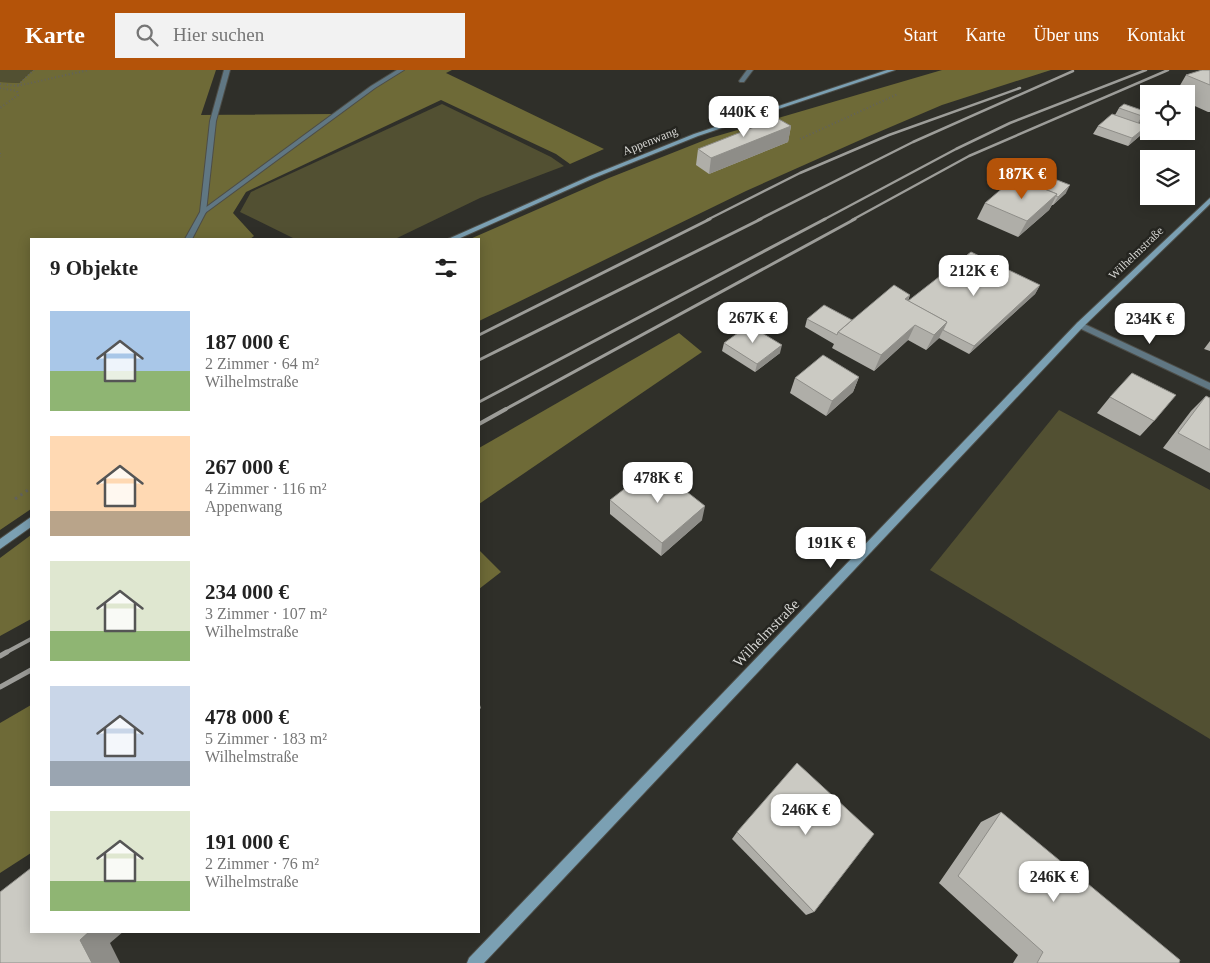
<!DOCTYPE html>
<html lang="de">
<meta charset="utf-8">
<style>
:root{--surface:#fff;--page:#f2f2f2;--text:#222;--muted:#767676;--accent:#b45309}
body{margin:0;font-family:Georgia,serif;background:var(--page);color:var(--text);height:100vh;display:flex;flex-direction:column;font-size:19px;white-space:nowrap}
*{box-sizing:border-box;margin:0}
p{font-size:16px;color:var(--muted)}
.icon{flex:none;width:28px;height:28px;fill:none;stroke:currentColor;stroke-width:2;stroke-linecap:round;stroke-linejoin:round}
.map{position:relative;flex:1;overflow:hidden}
.details{position:absolute;left:30px;top:168px;width:450px;height:695px;display:flex;flex-direction:column;background:var(--surface);border-radius:0px;box-shadow:0 2px 12px #0003}
.details>*{flex:none}
.fabs{position:absolute;left:1140px;top:15px;display:grid;gap:10px}
.fabs a{display:grid;place-items:center;width:55px;height:55px;border-radius:0px;background:var(--surface);box-shadow:0 2px 12px #0003;font-size:25px}
.price{position:absolute;translate:-50% -42px;padding:0 11px;border-radius:10px;background:#fff;color:#222;font-size:16px;line-height:32px;filter:drop-shadow(0 1px 2px #0008)}
.price::after{content:'';position:absolute;left:50%;top:30px;width:15px;height:11px;margin-left:-8px;background:inherit;clip-path:polygon(0 0,100% 0,50% 100%)}
.price.active{background:var(--accent);color:#fff}
ul{padding:0;list-style:none}
li{display:flex;align-items:center;gap:15px;height:125px;padding:0 20px}
li span{display:grid;place-items:center;flex:none;width:140px;height:100px;border-radius:0px;color:#555}
li>.icon{margin-inline-start:auto}
span .icon{width:60px;height:60px;fill:#fffc;stroke-width:1}
li b{font-size:21px}
h2{display:flex;justify-content:space-between;align-items:center;height:60px;padding:0 20px;font-size:21px}
header{display:flex;align-items:center;gap:30px;box-sizing:border-box;height:70px;padding:0 25px;background:var(--accent);color:#fff}
header strong{font-size:24px}
nav{display:flex;gap:28px;margin-inline-start:auto;font-size:18px}
.search{width:350px;height:45px;background:var(--page);display:flex;align-items:center;gap:12px;box-sizing:border-box;padding:0 18px;border-radius:0px;color:var(--muted);font-size:19px}
.map>svg:first-child{display:block}
.green{fill:#525032}
.forest{fill:#6e6a37}
.lines{fill:none;stroke-linecap:round;stroke-linejoin:round}
.lane-casing{stroke:#4d4d47;stroke-width:2}
.street-casing{stroke:#4d4d47;stroke-width:2}
.secondary-casing{stroke:#4d4d47;stroke-width:2}
.path-far1{stroke:#62625d;stroke-width:2;stroke-dasharray:1 2.5;stroke-linecap:butt}
.path{stroke:#62625d;stroke-width:3;stroke-dasharray:2.5 4;stroke-linecap:butt}
.lane{fill:#607783;fill-rule:evenodd}
.street{fill:#607783;fill-rule:evenodd}
.secondary{fill:#7ba0b3;fill-rule:evenodd}
.rail-far3{stroke:#9d9d99;stroke-width:2.5}
.rail-far2{stroke:#9d9d99;stroke-width:3}
.rail-far1{stroke:#9d9d99;stroke-width:4}
.rail{stroke:#9d9d99;stroke-width:5}
.wall{fill:#afaea8}
.shaded-wall{fill:#8e8d88}
.building{fill:#cbcac3;stroke:#8e8d88}
.labels{text-anchor:middle;stroke-width:5;stroke-linejoin:round;paint-order:stroke}
.far-street-label{font-size:12px;fill:#d4d4d1;stroke:#252520}
.street-label{font-size:15px;fill:#d4d4d1;stroke:#252520}
</style>
<header>
<strong>Karte</strong>
<div class="search"><svg class="icon" aria-label="search" viewBox="0 0 24 24"><circle cx="10" cy="10" r="6"/><path d="M15 15l6 6"/></svg>Hier suchen</div>
<nav><a>Start</a><a>Karte</a><a>Über uns</a><a>Kontakt</a></nav>
</header>
<div class="map">
<svg width="1210" height="893" viewBox="0 0 1210 893">
<rect width="100%" height="100%" fill="#2f2f29"/>
<!-- green -->
<g class="green">
<path d="M0,0H33L19,13L0,12Z"/>
<path d="M442,34L551,87L564,96L480,128L395,169H295L240,142L251,122Z"/>
<path d="M1059,340L1210,420V669L930,500Z"/>
</g>
<!-- forest -->
<g class="forest">
<path d="M33,0H216L201,45L337,44L401,0H452L446,3L604,79L570,94L556,84L441,30L246,122L233,143L254,166L250,169H31V439L0,460V12L19,13Z"/>
<path d="M942,0H1051L942,35L867,67L746,121L479,251V169H470L609,108L710,68Z"/>
<path d="M679,263L702,282L479,434V378Z"/>
<path d="M31,465V549L0,566V488Z"/>
<path d="M479,480L501,502L479,519Z"/>
<path d="M31,635V783L0,803V653Z"/>
</g>
<g class="lines">
<!-- lane casing -->
<g class="lane-casing">
<g id="lane">
<path d="M397,0H404L375,18L205,143H201V141L371,16Z"/>
<path d="M747,0H753L744,12H740L739,11Z"/>
</g>
</g>
<!-- street casing -->
<g class="street-casing">
<g id="street">
<path d="M224,0H230L216,51L206,142L192,169H185L200,142L210,51Z"/>
<path d="M1080,252L1210,313V320L1077,257V253Z"/>
</g>
</g>
<!-- secondary casing -->
<g class="secondary-casing">
<g id="secondary">
<path d="M887,0H895L698,66L594,108L458,169H448L590,106L694,64Z"/>
<path d="M1210,128V134L1083,257L484,893H467L469,888L1077,253Z"/>
<path d="M31,447V457L0,479V469Z"/>
</g>
</g>
<!-- path-far1 -->
<g class="path-far1">
<path d="M0,14L17,16L89,0"/>
<path d="M18,15L34,0"/>
<path d="M0,18L17,21L18,25L0,38"/>
<path d="M800,69L898,24"/>
<path d="M0,83V87"/>
</g>
<!-- path -->
<path class="path" d="M15,429L31,418"/>
<!-- lane -->
<use href="#lane" class="lane"/>
<!-- street -->
<use href="#street" class="street"/>
<!-- secondary -->
<use href="#secondary" class="secondary"/>
<!-- rail-far3 -->
<g class="rail-far3">
<path d="M707,150L800,103L889,65L1020,18"/>
<path d="M758,150L913,72L1073,1"/>
<path d="M823,150L956,79L1010,53L1146,0"/>
<path d="M852,150L969,86L1168,0"/>
</g>
<!-- rail-far2 -->
<g class="rail-far2">
<path d="M479,265L710,149"/>
<path d="M479,290L761,149"/>
<path d="M479,332L825,149"/>
<path d="M504,340L855,149"/>
</g>
<!-- rail-far1 -->
<g class="rail-far1">
<path d="M479,354L506,339"/>
<path d="M5,583L31,569"/>
</g>
<!-- rail -->
<g class="rail">
<path d="M0,586L7,582"/>
<path d="M0,617L31,600"/>
</g>
</g>
<!-- wall -->
<g class="wall">
<path d="M1210,0V42H1208L1186,32V24H1175L1186,5Z"/>
<path d="M1119,38L1147,42L1142,50L1139,53L1142,64L1128,76L1093,64L1098,56L1115,45Z"/>
<path d="M791,56L788,72L709,104L696,95L698,79Z"/>
<path d="M1034,115L1066,123L1053,135H1052L1049,140L1018,167L977,149L985,133L1013,119Z"/>
<path d="M1040,215L1035,224L969,284L939,268L926,280L908,270L874,301L832,278L834,274L805,257L807,249L852,250L910,225L908,231Z"/>
<path d="M1210,271V281L1204,279Z"/>
<path d="M724,273L780,283L755,302L722,281Z"/>
<path d="M859,307L853,322L826,346L790,323L795,308Z"/>
<path d="M1206,326L1210,328V403L1163,378L1191,341Z"/>
<path d="M1110,327L1154,351L1140,366L1097,343Z"/>
<path d="M610,430L702,450L661,486L610,444Z"/>
<path d="M1001,742L1179,893H1013L1018,885L939,813L981,752Z"/>
<path d="M737,762L814,842L806,845L732,769Z"/>
</g>
<!-- shaded-wall -->
<g class="shaded-wall">
<path d="M1147,42L1142,50L1137,54L1142,46Z"/>
<path d="M791,56L788,72L709,104L711,88Z"/>
<path d="M1147,56L1142,64L1128,76L1132,68Z"/>
<path d="M1070,115L1066,123L1053,135L1058,127Z"/>
<path d="M1057,124L1049,140L1018,167L1027,151Z"/>
<path d="M1040,215L1035,224L969,284L974,276Z"/>
<path d="M910,225L904,239L905,229Z"/>
<path d="M947,252L939,268L926,280L934,265Z"/>
<path d="M915,255L908,270L874,301L881,285Z"/>
<path d="M782,275L780,283L755,302L757,294Z"/>
<path d="M859,307L853,322L826,346L832,331Z"/>
<path d="M705,436L702,450L661,486L662,473Z"/>
<path d="M479,632L481,638L479,640Z"/>
<path d="M90,861H124L110,873L120,893H92L80,870Z"/>
</g>
<!-- building -->
<g class="building">
<path d="M1202,0H1210V15L1186,5Z"/>
<path d="M1124,34L1147,42L1142,46L1119,38Z"/>
<path d="M1112,44L1147,56L1132,68L1098,56Z"/>
<path d="M777,48L791,56L711,88L698,79Z"/>
<path d="M1044,105L1070,115L1058,127L1056,126L1057,124L1034,115Z"/>
<path d="M1024,111L1057,124L1027,151L985,133L1005,116L1013,119Z"/>
<path d="M971,182L1040,215L974,276L943,260L947,252L908,231Z"/>
<path d="M894,215L910,225L905,229L947,252L934,265L915,255L881,285L838,262Z"/>
<path d="M824,235L852,250L838,262L837,265L807,249Z"/>
<path d="M749,255L782,275L757,294L724,273Z"/>
<path d="M823,285L859,307L832,331L795,308Z"/>
<path d="M1132,303L1176,325L1154,351L1110,327Z"/>
<path d="M1206,326L1210,328V380L1178,363Z"/>
<path d="M654,396L705,436L662,473L610,430Z"/>
<path d="M797,693L874,764L814,842L737,762Z"/>
<path d="M1001,742L1180,890L1179,893H1037L1043,882L958,806Z"/>
<path d="M31,798V861H90L80,870L92,893H0V822Z"/>
</g>
<g class="labels">
<!-- far-street labels -->
<g class="far-street-label">
<text transform="translate(650 71) rotate(-22)" y="4">Appenwang</text>
<text transform="translate(1136 183) rotate(-44)" y="4">Wilhelmstraße</text>
</g>
<!-- street labels -->
<g class="street-label">
<text transform="translate(766 563) rotate(-46)" y="5">Wilhelmstraße</text>
</g>
</g>
</svg>
<div class="fabs">
<a><svg class="icon" aria-label="locate" viewBox="0 0 24 24"><circle cx="12" cy="12" r="6"/><path d="M12 2v4M12 18v4M2 12h4M18 12h4"/></svg></a>
<a><svg class="icon" aria-label="layers" viewBox="0 0 24 24"><path d="M12 4l9 5-9 5-9-5zM3 14l9 5 9-5"/></svg></a>
</div>
<b class="price" style="left:744px;top:68px">440K €</b>
<b class="price active" style="left:1022px;top:130px">187K €</b>
<b class="price" style="left:974px;top:227px">212K €</b>
<b class="price" style="left:753px;top:274px">267K €</b>
<b class="price" style="left:1150px;top:275px">234K €</b>
<b class="price" style="left:658px;top:434px">478K €</b>
<b class="price" style="left:831px;top:499px">191K €</b>
<b class="price" style="left:806px;top:766px">246K €</b>
<b class="price" style="left:1054px;top:833px">246K €</b>
<section class="details">
<h2>9 Objekte<svg class="icon" aria-label="filters" viewBox="0 0 24 24"><path d="M4 7h16M4 17h16"/><circle cx="9" cy="7" r="2"/><circle cx="15" cy="17" r="2"/></svg></h2>
<ul>
<li><span style="background:linear-gradient(#a9c7e8 60%,#8fb573 0)"><svg class="icon" aria-label="home" viewBox="0 0 24 24"><path d="M3 11l9-7 9 7M6 9v11h12V9"/></svg></span><div><b>187 000 €</b><p>2 Zimmer · 64 m²</p><p>Wilhelmstraße</p></div></li>
<li><span style="background:linear-gradient(#ffd9b3 75%,#b9a48a 0)"><svg class="icon" aria-label="home" viewBox="0 0 24 24"><path d="M3 11l9-7 9 7M6 9v11h12V9"/></svg></span><div><b>267 000 €</b><p>4 Zimmer · 116 m²</p><p>Appenwang</p></div></li>
<li><span style="background:linear-gradient(#dfe7d0 70%,#8fb573 0)"><svg class="icon" aria-label="home" viewBox="0 0 24 24"><path d="M3 11l9-7 9 7M6 9v11h12V9"/></svg></span><div><b>234 000 €</b><p>3 Zimmer · 107 m²</p><p>Wilhelmstraße</p></div></li>
<li><span style="background:linear-gradient(#c9d6e8 75%,#9aa5b1 0)"><svg class="icon" aria-label="home" viewBox="0 0 24 24"><path d="M3 11l9-7 9 7M6 9v11h12V9"/></svg></span><div><b>478 000 €</b><p>5 Zimmer · 183 m²</p><p>Wilhelmstraße</p></div></li>
<li><span style="background:linear-gradient(#dfe7d0 70%,#8fb573 0)"><svg class="icon" aria-label="home" viewBox="0 0 24 24"><path d="M3 11l9-7 9 7M6 9v11h12V9"/></svg></span><div><b>191 000 €</b><p>2 Zimmer · 76 m²</p><p>Wilhelmstraße</p></div></li>
</ul>
</section>
</div>
